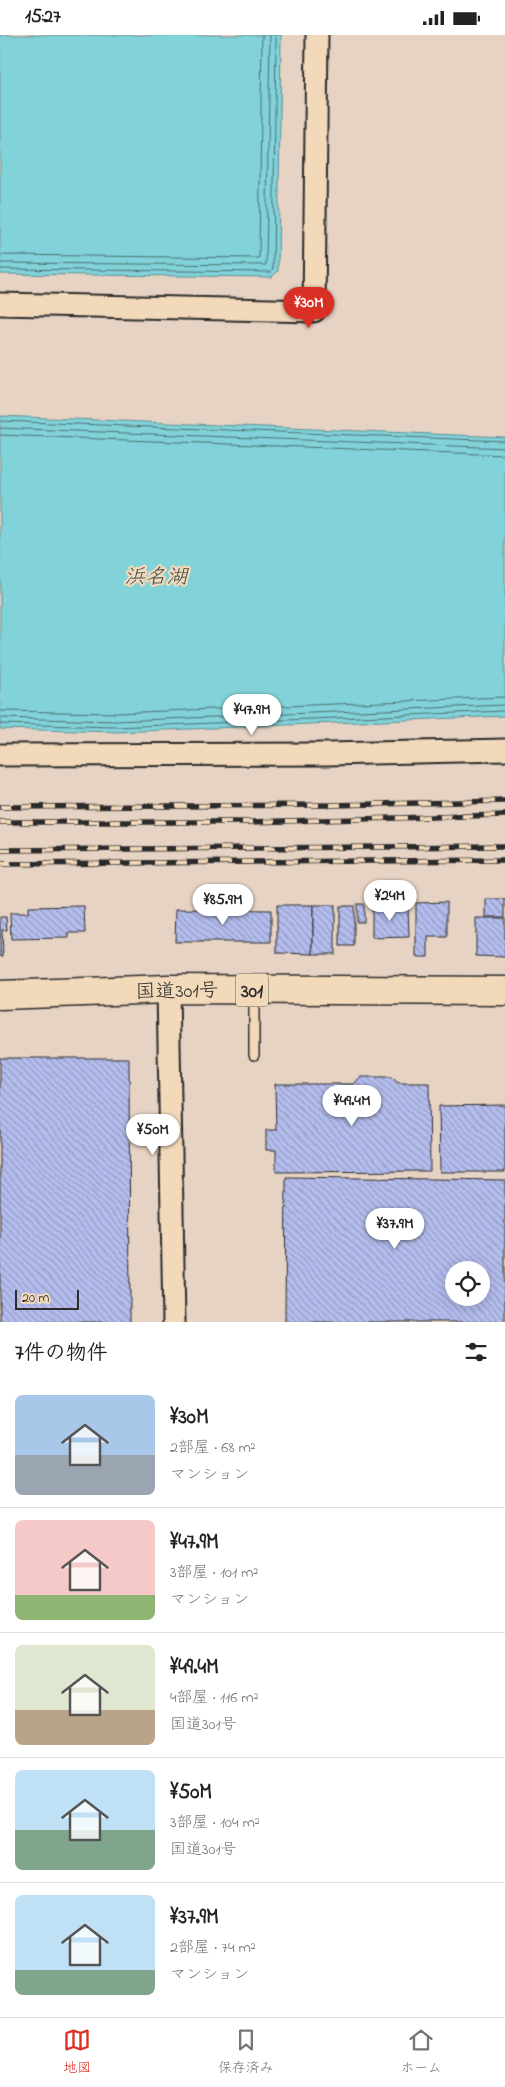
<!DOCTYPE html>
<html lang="ja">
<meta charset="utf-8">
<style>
:root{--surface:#fff;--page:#f2f2f2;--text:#222;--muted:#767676;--line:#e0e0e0;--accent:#d93025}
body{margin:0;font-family:"Indie Flower","Klee One",sans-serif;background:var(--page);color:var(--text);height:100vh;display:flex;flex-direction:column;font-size:19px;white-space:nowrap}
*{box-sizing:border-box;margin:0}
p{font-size:16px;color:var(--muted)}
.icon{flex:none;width:28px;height:28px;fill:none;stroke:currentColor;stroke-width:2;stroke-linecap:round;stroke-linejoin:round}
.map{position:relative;height:1287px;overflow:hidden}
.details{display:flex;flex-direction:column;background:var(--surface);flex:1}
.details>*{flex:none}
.buttons{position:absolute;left:445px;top:1226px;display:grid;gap:10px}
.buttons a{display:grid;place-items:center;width:45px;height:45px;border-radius:50%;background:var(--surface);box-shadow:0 2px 12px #0003;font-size:25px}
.scale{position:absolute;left:15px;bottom:12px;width:64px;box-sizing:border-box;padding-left:5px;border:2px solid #2b2b2b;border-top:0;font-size:14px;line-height:18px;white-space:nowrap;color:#2b2b2b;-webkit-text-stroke:4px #f2d9ba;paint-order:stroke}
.price{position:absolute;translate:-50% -42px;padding:0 11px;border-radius:18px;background:#fff;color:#222;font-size:16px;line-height:32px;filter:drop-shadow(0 1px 2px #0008)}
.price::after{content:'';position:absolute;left:50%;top:30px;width:15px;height:11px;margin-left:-8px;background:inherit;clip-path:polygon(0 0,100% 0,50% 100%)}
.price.on{background:var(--accent);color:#fff}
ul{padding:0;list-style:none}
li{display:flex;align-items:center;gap:15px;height:125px;padding:0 15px}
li+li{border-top:1px solid var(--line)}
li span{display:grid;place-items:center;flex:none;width:140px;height:100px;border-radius:8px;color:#555}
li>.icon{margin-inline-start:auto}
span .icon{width:60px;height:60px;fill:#fffc;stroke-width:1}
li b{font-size:21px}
h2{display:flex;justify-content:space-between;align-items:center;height:60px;padding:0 15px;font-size:21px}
.status{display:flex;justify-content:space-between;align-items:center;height:35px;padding:0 25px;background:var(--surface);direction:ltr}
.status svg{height:14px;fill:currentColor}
.menu{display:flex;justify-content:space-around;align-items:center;height:70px;border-top:1px solid var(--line);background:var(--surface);font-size:14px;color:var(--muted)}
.menu a{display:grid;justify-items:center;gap:2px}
.menu .on{color:var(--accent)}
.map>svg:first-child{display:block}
.water{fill:#81d2d9;stroke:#5f8f93}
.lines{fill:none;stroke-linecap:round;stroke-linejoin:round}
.shore{stroke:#4d6e71;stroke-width:1}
.building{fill:url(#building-back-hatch);stroke:#2b2b2b;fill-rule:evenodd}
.service-casing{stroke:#2b2b2b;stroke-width:12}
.tertiary-casing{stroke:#2b2b2b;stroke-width:25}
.trunk-casing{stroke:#2b2b2b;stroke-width:31}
.service{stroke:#f2d9ba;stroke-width:9}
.tertiary{stroke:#f2d9ba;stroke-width:21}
.trunk{stroke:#f2d9ba;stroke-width:28}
.rail-casing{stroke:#2b2b2b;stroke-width:5.5}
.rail{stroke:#f2d9ba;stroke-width:4;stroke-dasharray:11;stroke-linecap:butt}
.labels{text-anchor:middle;stroke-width:4.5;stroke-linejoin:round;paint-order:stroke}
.shield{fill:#f2d9ba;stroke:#675f56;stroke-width:1}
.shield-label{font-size:19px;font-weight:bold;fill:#2b2b2b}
.street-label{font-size:20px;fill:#2b2b2b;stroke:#f2d9ba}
.water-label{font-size:21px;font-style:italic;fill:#3c4c4e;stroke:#f2d9ba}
</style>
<div class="status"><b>15:27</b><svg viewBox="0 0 49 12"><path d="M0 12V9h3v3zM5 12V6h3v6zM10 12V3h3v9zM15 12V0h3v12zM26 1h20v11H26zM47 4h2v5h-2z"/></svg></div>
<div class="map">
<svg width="505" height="1287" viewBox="0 0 505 1287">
<defs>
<pattern id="building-back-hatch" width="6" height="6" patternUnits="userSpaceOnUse" patternTransform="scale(1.25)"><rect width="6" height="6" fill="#b4bdee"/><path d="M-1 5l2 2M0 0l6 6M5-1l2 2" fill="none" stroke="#939ac1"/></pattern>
</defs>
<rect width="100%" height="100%" fill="#e6d3c4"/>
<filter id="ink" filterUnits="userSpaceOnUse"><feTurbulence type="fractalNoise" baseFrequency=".02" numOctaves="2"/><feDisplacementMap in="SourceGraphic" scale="10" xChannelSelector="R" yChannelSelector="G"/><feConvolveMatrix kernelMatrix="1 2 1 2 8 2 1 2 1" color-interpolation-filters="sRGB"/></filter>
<g filter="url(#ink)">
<!-- water -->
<g class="water">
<path d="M0,0H281L278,236L272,242L0,239Z"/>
<path d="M0,381L505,402V681L116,697L0,694Z"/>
</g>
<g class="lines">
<!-- shore -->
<g class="shore">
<path d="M0,220L259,223L262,0"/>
<path d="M0,228L266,230L270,0"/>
<path d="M0,234L271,237L273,233L276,0"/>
<path d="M0,386L505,406"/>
<path d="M0,393L505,413"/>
<path d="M0,400L505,420"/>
<path d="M0,676L116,678L505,662"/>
<path d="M0,683L116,686L505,670"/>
<path d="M0,689L116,692L505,676"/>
</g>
</g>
<!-- building -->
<g class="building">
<rect x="486" y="864" width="19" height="18"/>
<path d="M447,867V902H428V922H416V868Z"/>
<rect x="357" y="869" width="7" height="18"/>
<path d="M277,870H313V919L277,918Z"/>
<rect x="313" y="870" width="22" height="49"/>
<path d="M84,871L85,898H69V903L11,904L10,878H28V872Z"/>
<rect x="340" y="871" width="14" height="40"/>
<path d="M408,871L409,902L372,903V872Z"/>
<path d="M176,874L271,875V907H175Z"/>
<path d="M0,882H6L7,895H2L3,921H0Z"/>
<path d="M476,883H505V922L476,921Z"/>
<path d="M0,1023H129L130,1287H0Z"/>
<path d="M360,1042H392L398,1048H429L430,1136L276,1137V1115H266V1095H276L275,1049H354Z"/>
<path d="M505,1070V1137H440L439,1071Z"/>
<path d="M286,1142L505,1145V1287H285ZM454,1235H481V1262H454Z"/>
</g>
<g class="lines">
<!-- service casing -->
<g class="service-casing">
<path id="service" d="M254,958V1020"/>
</g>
<!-- tertiary casing -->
<g class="tertiary-casing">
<g id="tertiary">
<path d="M0,269L314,276L317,0"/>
<path d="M0,720L328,719L505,715"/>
<path d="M168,954L174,1287"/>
</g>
</g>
<!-- trunk casing -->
<g class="trunk-casing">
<path id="trunk" d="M0,960L168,954L505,956"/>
</g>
<!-- service -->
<use href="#service" class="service"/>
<!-- tertiary -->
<use href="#tertiary" class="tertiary"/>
<!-- trunk -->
<use href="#trunk" class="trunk"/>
<!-- rail casing -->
<g class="rail-casing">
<g id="rail">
<path d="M0,772L333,770L505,766"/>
<path d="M0,787H249L505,780"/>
<path d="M0,815L505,811"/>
<path d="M0,829L505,825"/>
</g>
</g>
<!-- rail -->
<use href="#rail" class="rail"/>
</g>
</g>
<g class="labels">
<!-- shield labels -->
<rect class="shield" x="236" y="938.5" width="32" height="33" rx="4"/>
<g class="shield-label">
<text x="252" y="962">301</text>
</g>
<!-- street labels -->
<g class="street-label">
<text transform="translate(177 955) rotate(-1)" y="7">国道301号</text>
</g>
<!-- water labels -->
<g class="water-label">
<text x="156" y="548">浜名湖</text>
</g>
</g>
</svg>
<div class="buttons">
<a><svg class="icon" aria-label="locate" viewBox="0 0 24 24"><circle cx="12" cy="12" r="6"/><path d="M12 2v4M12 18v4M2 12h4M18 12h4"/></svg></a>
</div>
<div class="scale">20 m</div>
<b class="price on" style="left:309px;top:294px">¥30M</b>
<b class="price" style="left:252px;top:701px">¥47.9M</b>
<b class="price" style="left:390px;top:887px">¥24M</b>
<b class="price" style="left:223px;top:891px">¥85.9M</b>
<b class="price" style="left:352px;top:1092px">¥49.4M</b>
<b class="price" style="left:153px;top:1121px">¥50M</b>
<b class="price" style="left:395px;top:1215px">¥37.9M</b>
</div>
<section class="details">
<h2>7件の物件<svg class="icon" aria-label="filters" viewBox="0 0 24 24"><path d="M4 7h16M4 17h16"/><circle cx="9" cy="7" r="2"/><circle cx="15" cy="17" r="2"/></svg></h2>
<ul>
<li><span style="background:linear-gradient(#a9c7e8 60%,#9aa5b1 0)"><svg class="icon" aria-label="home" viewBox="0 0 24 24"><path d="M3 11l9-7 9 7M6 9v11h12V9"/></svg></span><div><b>¥30M</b><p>2部屋 · 68 m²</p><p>マンション</p></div></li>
<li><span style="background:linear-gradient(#f6c9c9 75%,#8fb573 0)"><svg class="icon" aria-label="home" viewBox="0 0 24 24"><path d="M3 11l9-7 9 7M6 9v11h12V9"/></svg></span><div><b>¥47.9M</b><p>3部屋 · 101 m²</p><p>マンション</p></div></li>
<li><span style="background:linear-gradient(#dfe7d0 65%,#b9a48a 0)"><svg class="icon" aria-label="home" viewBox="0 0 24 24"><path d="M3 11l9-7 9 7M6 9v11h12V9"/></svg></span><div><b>¥49.4M</b><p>4部屋 · 116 m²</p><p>国道301号</p></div></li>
<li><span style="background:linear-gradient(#bfe0f5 60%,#7fa58c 0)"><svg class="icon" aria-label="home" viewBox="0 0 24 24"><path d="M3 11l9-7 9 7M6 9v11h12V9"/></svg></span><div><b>¥50M</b><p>3部屋 · 104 m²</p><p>国道301号</p></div></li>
<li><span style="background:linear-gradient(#bfe0f5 75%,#7fa58c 0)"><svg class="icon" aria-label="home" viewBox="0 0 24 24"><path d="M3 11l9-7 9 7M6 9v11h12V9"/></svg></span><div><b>¥37.9M</b><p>2部屋 · 74 m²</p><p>マンション</p></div></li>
</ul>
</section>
<nav class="menu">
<a class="on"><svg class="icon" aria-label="map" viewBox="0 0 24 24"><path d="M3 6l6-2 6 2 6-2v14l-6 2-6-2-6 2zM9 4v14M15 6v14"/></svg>地図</a>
<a><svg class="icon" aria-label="saved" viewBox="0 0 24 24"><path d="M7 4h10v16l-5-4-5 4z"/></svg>保存済み</a>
<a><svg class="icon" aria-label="home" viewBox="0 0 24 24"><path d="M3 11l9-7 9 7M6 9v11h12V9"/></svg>ホーム</a>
</nav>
